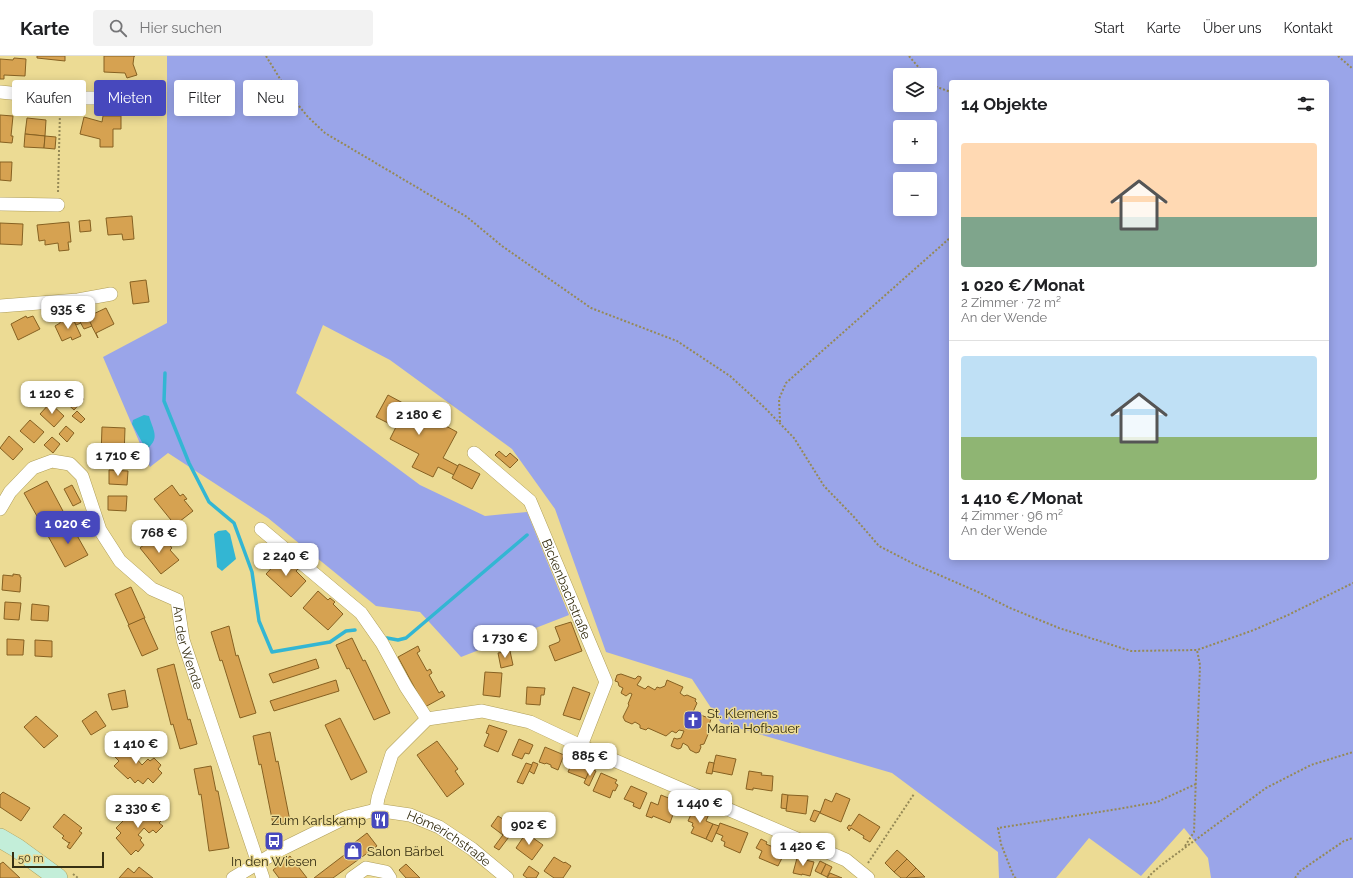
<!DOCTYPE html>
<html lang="de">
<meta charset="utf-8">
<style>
:root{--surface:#fff;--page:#f2f2f2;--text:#202124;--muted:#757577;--line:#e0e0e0;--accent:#4748bd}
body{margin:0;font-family:Raleway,sans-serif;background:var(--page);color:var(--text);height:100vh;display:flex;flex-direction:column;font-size:15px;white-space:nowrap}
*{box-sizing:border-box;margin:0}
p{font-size:13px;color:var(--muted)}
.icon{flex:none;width:22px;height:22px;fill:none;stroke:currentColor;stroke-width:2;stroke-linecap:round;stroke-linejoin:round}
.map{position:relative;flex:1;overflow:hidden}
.details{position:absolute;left:949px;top:24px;width:380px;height:480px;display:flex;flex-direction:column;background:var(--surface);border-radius:4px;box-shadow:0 2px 10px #0003}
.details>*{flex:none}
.top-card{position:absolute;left:12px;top:24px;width:380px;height:36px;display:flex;gap:8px}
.buttons{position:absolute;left:893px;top:12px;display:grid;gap:8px}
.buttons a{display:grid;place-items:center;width:44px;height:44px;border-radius:4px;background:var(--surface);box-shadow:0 2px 10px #0003;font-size:20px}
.scale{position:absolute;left:12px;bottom:10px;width:92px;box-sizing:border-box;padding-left:4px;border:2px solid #362f12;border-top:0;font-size:11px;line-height:14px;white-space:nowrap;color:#362f12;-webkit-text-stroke:3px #ecdb94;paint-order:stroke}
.price{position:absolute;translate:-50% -34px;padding:0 9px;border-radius:8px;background:#fff;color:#222;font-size:13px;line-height:26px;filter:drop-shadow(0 1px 2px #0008)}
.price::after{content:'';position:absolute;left:50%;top:24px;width:12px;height:9px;margin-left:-6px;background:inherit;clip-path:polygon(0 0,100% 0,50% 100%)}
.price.active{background:var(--accent);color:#fff}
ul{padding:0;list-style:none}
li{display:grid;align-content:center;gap:8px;height:212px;padding:0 12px}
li+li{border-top:1px solid var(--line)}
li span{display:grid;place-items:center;height:124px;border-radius:4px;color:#555}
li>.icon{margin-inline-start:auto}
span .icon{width:72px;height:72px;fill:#fffc;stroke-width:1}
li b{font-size:17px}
h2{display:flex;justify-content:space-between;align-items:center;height:48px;padding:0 12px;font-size:17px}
.chip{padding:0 14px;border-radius:4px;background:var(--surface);box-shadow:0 2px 10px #0003;font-size:14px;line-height:36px}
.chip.active{background:var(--accent);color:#fff}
header{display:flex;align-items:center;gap:24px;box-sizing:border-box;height:56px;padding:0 20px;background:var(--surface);border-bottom:1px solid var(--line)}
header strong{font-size:19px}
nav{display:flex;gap:22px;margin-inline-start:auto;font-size:14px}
.search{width:280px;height:36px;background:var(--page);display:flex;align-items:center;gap:10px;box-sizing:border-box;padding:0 14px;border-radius:4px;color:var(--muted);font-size:15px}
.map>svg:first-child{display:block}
.green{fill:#9aa5e9;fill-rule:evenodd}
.water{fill:#33b6d3}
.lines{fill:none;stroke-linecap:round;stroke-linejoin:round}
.stream{stroke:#33b6d3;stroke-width:3.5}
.building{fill:#d6a251;stroke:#866122}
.minor-casing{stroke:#af9e59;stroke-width:14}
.secondary-casing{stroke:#af9e59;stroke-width:20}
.path{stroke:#958956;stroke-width:2;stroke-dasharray:2 2;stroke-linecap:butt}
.minor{stroke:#fff;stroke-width:13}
.secondary{stroke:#c3eed9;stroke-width:19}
.labels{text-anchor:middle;stroke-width:3;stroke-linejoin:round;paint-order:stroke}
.street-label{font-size:13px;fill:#362f12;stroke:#ecdb94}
.poi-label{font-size:13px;fill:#362f12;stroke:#ecdb94;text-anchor:start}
</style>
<header>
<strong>Karte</strong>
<div class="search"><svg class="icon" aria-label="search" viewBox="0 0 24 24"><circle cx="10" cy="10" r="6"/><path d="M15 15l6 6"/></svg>Hier suchen</div>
<nav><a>Start</a><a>Karte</a><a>Über uns</a><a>Kontakt</a></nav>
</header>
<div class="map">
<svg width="1353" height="822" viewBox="0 0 1353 822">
<rect width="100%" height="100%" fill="#ecdb94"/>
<!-- green -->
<path class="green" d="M167,0H1353V822H1211L1208,802L1184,772L1141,820L1089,782L1056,822H999L998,796L892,717L721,667L692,623L606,596L555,453L512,393L390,304L323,269L296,337L420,429L485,460L527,456L569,559L461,601L420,556L376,550L268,462L168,397L150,411L103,301L167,267ZM900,19H930V49H900ZM951,26H1327V502H951ZM900,71H930V101H900ZM900,123H930V153H900Z"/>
<!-- water -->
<g class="water">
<path d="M144,359L149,360C153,374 160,382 148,392L143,388L132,368L133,364Z"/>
<path d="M226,474L230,478L236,503L222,515L217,511L214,478L218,475Z"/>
</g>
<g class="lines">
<!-- stream -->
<g class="stream">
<path d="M165,317L164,345L189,407L209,446L234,467L252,516L259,565L272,596L330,586L346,575L355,574"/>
<path d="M387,582L398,584L406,582L527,479"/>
</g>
</g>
<!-- building -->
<g class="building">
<path d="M37,0H65V5L37,2Z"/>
<path d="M104,0H135H134L133,8L137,19L127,22L125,17L104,16Z"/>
<path d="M14,2L26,3L25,20L4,19V23H0V3L13,4Z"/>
<path d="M0,59L13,60L11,80H13L12,87L0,86Z"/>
<path d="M103,60H121V73H113V91H100V83L80,78L84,61L102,66Z"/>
<path d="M27,62L46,64L45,80L25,78Z"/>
<path d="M25,78L45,80L44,92L24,91Z"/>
<path d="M45,80L56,81L55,93L44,92Z"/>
<path d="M0,106H12L11,125L0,124Z"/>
<path d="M132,160L134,183L123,184L122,178L108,179L106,162Z"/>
<path d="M90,164L91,175L80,176L79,165Z"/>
<path d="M69,166L71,186H68L69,194L59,195L58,187L45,189V184L39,185L37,169Z"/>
<path d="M0,167L23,168L22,189L0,188Z"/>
<path d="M146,224L149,246L133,248L130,226Z"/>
<path d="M106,252L114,268L96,277L98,282L87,261Z"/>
<path d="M76,257L81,267L76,269L71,259Z"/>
<path d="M86,258L92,270L84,273L78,262Z"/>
<path d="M26,260L27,262L33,260L40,273L18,284L11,268Z"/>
<path d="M72,261L81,280L72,284L71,281L62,285L55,270L60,267L61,264L63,263L66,264Z"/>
<path d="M70,330L84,343L74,354L60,341Z"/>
<path d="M388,339L457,376L443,402L458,410L454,419L438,411L433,421L412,411L419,398L390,383L396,371L376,361Z"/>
<path d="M50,347L64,360L54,371L40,358Z"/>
<path d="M77,355L85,363L81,367L72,360Z"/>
<path d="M30,364L44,376L34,387L20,375Z"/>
<path d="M66,370L74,377L67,386L59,378Z"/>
<path d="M102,371L125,372L124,401L101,400Z"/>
<path d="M9,380L23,393L13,404L0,392Z"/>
<path d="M52,381L60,388L53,397L44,389Z"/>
<path d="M499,395L506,401L510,397L518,404L510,412L495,399Z"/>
<path d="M459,408L480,418L472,433L452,422Z"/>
<path d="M109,414L128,415L127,429L109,428Z"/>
<path d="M47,425L64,457L42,469L24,437Z"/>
<path d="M72,429L81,446L73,450L64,433Z"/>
<path d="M172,429L180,440L183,438L187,443L184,444L193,455L175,469L154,443Z"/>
<path d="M108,440H127L126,455L108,454Z"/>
<path d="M70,467L88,499L65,511L48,480Z"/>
<path d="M157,478L166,489L168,487L172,492L170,494L179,504L161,518L140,492Z"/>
<path d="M281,502L291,511L293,509L298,513L296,515L306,525L291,541L266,518Z"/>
<path d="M13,518L20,519V521H21L20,536L2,534L3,519L13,520Z"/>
<path d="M131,531L145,562L129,569L115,538Z"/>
<path d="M318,535L328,544L330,542L335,546L333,548L343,558L328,574L303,552Z"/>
<path d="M5,546L21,547L19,564L4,563Z"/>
<path d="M32,548L49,550L48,565L31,564Z"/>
<path d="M144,562L158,593L142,600L128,569Z"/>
<path d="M571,566L582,595L555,605L549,590L559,586L560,584L555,571Z"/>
<path d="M229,570L236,600L238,599L256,657L240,662L222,604L220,605L211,576Z"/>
<path d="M352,582L363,605L365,604L390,657L374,664L349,612L347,613L336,589Z"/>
<path d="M7,583L24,584L23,599H7Z"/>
<path d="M35,584L52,585V601L35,600Z"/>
<path d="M418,590L420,595L417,597L427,615L430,613L432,617L429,619L439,637L442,635L445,640L425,651L398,601Z"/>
<path d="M510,595L513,609L501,612L498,597Z"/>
<path d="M316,603L319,612L273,627L269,618Z"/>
<path d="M174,608L188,664L190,663L197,688L180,693L173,668L171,669L157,613Z"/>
<path d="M485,616L502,617L500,641L483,639Z"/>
<path d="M621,618L635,623L638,620L641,621V623L637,629L645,633L648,630L655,634L657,631L660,632L665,630L667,624L683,631L680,637L684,640L687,639L696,643L695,645L697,647L693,656L711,663L707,675L709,676L704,688L700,689L701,691L699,696L696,697L690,694L688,690L683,687L681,692L678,693L671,690L674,682L677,683L681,682L684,675L679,674L676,677L672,675L666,680L648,672L646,674L640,672V669L635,666L632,668L625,665L623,661L629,649L628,648L632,638L630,637L626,640L621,637L623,632L619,630L618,626L615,625L617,619Z"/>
<path d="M336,624L339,635L274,655L270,645Z"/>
<path d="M527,631L545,632L544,639H541L540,649L526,648Z"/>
<path d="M573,631L590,637L580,664L563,659Z"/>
<path d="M125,634L128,651L112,654L108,638Z"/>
<path d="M96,655L106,670L91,679L82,665Z"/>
<path d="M36,660L58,680L44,692L24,671Z"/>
<path d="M340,662L367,716L351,724L325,669Z"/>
<path d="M489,669L507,675L498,696L484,690L489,678L486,677Z"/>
<path d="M270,676L276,706L278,705L290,765L273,768L261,708L259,709L253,680Z"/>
<path d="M519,683L533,689L529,698L525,697L522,703L512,699Z"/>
<path d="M135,684L142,691L136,696L139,699L136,702L142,709L148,703L150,705L154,702L161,709L158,713L162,717L153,727L148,722L143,728L138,724L135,727L130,721L128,723L114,710L119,705L114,700L119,694L118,693L123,687L128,692Z"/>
<path d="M437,685L458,713L455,715L464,728L447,741L417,699Z"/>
<path d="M545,691L564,699L558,714L551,711V709L546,707L545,708L539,706Z"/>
<path d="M716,699L736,703L732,719L712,715Z"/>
<path d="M575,700L593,708L586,723L568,716Z"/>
<path d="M533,706L538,708L534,718L529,715Z"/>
<path d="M709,706L714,707L712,718L706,717Z"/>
<path d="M526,707L532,709L523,728L517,726Z"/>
<path d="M211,710L216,735H218L229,792L209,795L201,738L199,739L194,713Z"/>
<path d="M590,713L596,715L589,730L584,727Z"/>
<path d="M749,715L762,717L761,719L773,720L772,735L753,732V734L746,733Z"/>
<path d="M601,717L617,724L615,727L618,729L615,735L613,734L610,742L593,735Z"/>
<path d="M631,730L647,737L640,753L633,750L634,747L624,743Z"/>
<path d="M3,736L30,752L21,765L0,751V739Z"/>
<path d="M836,737L850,743L841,766L820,757L825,743L832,746Z"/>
<path d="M782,738L788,739L787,753L781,752Z"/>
<path d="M661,739L671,743L669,747L676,750L670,767L653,760L652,762L646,760L651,746L658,749Z"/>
<path d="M788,739L808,740L806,758L786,755Z"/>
<path d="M144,752L149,757L154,753L164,762L159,767L163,770L156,777L153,774L149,777L144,772L138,779L142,782L140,784L144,789L138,796L136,794L131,799L116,782L121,777L116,772L130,758L131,759L136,755L139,758Z"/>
<path d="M694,752L709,758L706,765L713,768L706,783L691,777L694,771L692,770L693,767L688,765Z"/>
<path d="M814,754L820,756L815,766L810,764Z"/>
<path d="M64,758L82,772L79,775L82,777L70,793L67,791L70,786L69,787L62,782L64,780L53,771Z"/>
<path d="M859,758L880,771L870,786L863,782L864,780L851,772L849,775V774L847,772L849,769L851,770Z"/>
<path d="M498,760L511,768L503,779L491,770Z"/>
<path d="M508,762L518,769L499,794L494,791L511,768L506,765Z"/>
<path d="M720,767L748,777L740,797L724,790L725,786L721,784L723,780L716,777Z"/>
<path d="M713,768L719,770L712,786L706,783Z"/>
<path d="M367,777L377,790L333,822H314L356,790L354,787Z"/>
<path d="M526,777L543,789L532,804L516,792Z"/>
<path d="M761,783L767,786L766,788L785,796L778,810L759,802L762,795L756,792Z"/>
<path d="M897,794L907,803L894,816L885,807Z"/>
<path d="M290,800L307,822H279L273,814Z"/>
<path d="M554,801L564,807L565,806L571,810L563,822H554L544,815Z"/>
<path d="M797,802L814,806L810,820L802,818V819L793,817Z"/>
<path d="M907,803L916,812L906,822H901L894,816Z"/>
<path d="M820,805L826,808L821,818L815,815Z"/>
<path d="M3,806L20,822H0V808Z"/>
<path d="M406,808L420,822H406L399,814Z"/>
<path d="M826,808L832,811L827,821L821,818Z"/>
<path d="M529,810L539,817L536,822H527L523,819Z"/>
<path d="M139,811L153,822H119L128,812L134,817Z"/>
<path d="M916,812L925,821L906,822Z"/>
<path d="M830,817L842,822H827Z"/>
</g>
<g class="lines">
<!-- minor casing -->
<g class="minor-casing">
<g id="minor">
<path d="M0,36L61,42H124"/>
<path d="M0,148L58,149"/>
<path d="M0,250L78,244L111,238"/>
<path id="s1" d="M474,397L530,445L606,626L581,690"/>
<path id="s2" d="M0,453L10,436L33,412L52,405L70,408L82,420L100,474L120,505L152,533L177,544L183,584L263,822"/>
<path d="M261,473L361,557L382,587L406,631L427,663"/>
<path d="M376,754L378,742L392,698L427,663L482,655L530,666L581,690L846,804L868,822"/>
<path id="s3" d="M233,822L280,794L347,761L376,754L410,759L439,771L472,793L507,822"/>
<path d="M352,822L366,812L386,816L390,822"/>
</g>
</g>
<!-- secondary casing -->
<g class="secondary-casing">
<path id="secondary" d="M0,782L17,792L58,822"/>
</g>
<!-- path -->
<g class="path">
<path d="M266,0L290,39L308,61L325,77L467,161L502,190L591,252L677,285L730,320L764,351L794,382L824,430L854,461L879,490L914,508L978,536L1010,552L1059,572L1131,595L1197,594L1254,574L1288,559L1353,527"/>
<path d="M909,0L925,19"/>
<path d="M1338,0L1353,13"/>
<path d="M930,25L934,30L951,36"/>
<path d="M58,136L60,55"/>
<path d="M780,366L779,343L786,327L951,181"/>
<path d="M1185,790L1194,776L1200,609L1197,594"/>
<path d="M868,807L914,738"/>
<path d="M73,818L78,822"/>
<path d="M1016,822L1014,821L1001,788L998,772L1118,753L1157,746L1196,728"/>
<path d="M1148,822L1152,817L1164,807L1266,732L1311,709L1353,696"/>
<path d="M1295,822L1300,815L1344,785L1353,782"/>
</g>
<!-- minor -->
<use href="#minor" class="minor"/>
<!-- secondary -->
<use href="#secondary" class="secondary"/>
</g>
<!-- icons -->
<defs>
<g id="church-square" transform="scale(1)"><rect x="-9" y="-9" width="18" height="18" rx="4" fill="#4748bd" stroke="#ecdb94"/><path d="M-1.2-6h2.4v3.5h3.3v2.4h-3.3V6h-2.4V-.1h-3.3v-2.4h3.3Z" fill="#fff"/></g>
<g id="restaurant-square" transform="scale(1)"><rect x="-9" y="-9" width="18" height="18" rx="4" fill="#4748bd" stroke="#ecdb94"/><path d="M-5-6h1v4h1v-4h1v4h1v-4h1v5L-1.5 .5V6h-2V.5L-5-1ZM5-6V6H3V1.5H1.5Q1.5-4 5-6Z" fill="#fff"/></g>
<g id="bus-square" transform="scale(1)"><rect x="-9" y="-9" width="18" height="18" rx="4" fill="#4748bd" stroke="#ecdb94"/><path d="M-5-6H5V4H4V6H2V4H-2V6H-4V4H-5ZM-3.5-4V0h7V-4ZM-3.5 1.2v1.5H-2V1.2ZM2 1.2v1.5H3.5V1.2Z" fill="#fff"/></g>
<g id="shop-square" transform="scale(1)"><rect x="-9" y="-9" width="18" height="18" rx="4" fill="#4748bd" stroke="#ecdb94"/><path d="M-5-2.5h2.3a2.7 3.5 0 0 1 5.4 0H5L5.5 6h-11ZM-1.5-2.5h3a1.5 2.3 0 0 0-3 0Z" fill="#fff"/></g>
</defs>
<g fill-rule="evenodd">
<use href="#church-square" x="693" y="664"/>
<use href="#restaurant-square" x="380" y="764"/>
<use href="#bus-square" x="274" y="785"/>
<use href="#shop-square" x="353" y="795"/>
</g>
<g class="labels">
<!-- street labels -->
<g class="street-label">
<text dy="5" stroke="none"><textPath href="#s1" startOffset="169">Bickenbachstraße</textPath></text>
<text dy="5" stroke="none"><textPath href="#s2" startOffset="321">An der Wende</textPath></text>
<text dy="5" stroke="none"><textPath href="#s3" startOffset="239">Hömerichstraße</textPath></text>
</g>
<!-- poi labels -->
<g class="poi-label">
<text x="707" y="662">St. Klemens<tspan x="707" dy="15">Maria Hofbauer</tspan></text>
<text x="366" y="769" text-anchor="end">Zum Karlskamp</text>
<text x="367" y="800">Salon Bärbel</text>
<text x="274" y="810" text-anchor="middle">In den Wiesen</text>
</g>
</g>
</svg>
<div class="buttons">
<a><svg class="icon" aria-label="layers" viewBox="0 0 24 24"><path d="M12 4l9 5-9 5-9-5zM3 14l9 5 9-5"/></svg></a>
<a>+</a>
<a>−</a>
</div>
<div class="scale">50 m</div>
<b class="price" style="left:68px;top:274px">935 €</b>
<b class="price" style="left:52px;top:359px">1 120 €</b>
<b class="price" style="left:419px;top:380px">2 180 €</b>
<b class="price" style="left:118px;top:421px">1 710 €</b>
<b class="price active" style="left:68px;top:489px">1 020 €</b>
<b class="price" style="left:159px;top:498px">768 €</b>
<b class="price" style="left:286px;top:521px">2 240 €</b>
<b class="price" style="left:505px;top:603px">1 730 €</b>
<b class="price" style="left:136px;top:709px">1 410 €</b>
<b class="price" style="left:590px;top:721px">885 €</b>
<b class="price" style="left:700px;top:768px">1 440 €</b>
<b class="price" style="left:138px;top:773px">2 330 €</b>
<b class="price" style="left:529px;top:790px">902 €</b>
<b class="price" style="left:803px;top:811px">1 420 €</b>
<div class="top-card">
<a class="chip">Kaufen</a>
<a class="chip active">Mieten</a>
<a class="chip">Filter</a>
<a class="chip">Neu</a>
</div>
<section class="details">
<h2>14 Objekte<svg class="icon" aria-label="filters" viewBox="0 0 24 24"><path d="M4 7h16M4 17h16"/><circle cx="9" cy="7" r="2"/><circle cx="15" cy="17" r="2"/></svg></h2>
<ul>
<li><span style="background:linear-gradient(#ffd9b3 60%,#7fa58c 0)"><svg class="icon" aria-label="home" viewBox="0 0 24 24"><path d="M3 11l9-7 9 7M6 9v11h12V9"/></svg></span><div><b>1 020 €/Monat</b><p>2 Zimmer · 72 m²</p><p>An der Wende</p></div></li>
<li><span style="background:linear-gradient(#bfe0f5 65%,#8fb573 0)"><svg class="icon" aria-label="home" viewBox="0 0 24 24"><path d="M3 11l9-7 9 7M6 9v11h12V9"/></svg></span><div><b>1 410 €/Monat</b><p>4 Zimmer · 96 m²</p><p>An der Wende</p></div></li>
</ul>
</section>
</div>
